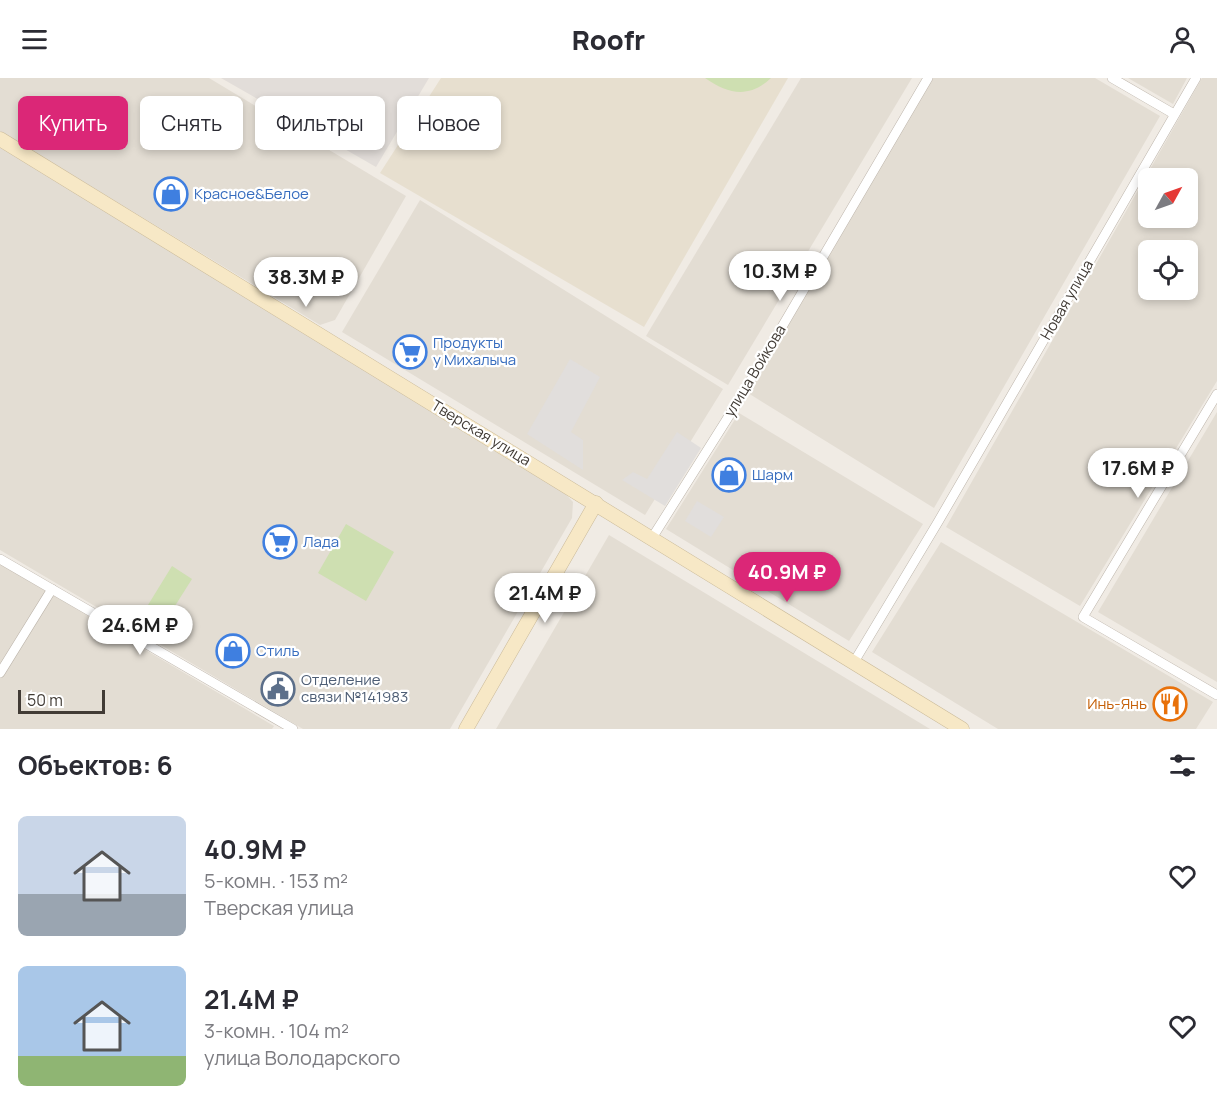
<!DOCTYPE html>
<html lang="ru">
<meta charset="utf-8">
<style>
:root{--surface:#fff;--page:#f7f7f7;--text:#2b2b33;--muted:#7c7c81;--accent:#db2777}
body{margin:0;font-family:Manrope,sans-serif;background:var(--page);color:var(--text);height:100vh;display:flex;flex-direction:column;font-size:22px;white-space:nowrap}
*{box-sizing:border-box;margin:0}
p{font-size:20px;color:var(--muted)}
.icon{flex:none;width:33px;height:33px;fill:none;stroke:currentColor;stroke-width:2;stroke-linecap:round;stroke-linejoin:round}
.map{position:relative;height:651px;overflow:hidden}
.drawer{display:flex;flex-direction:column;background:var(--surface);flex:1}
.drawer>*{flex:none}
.top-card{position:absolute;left:18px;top:18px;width:600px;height:54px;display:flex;gap:12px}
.needle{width:39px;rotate:50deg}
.fabs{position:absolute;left:1138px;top:90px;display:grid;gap:12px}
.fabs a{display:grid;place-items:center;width:60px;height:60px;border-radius:9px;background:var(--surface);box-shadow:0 3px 9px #0003;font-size:30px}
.scale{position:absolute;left:18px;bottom:15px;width:87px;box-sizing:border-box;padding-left:6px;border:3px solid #413b35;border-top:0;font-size:16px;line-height:21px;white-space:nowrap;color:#413b35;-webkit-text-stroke:4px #fff;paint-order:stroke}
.price{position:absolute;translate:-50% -51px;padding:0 14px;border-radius:21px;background:#fff;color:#222;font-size:20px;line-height:39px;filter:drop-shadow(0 2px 3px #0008)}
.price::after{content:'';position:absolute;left:50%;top:36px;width:18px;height:14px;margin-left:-9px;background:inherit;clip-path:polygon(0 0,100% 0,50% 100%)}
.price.on{background:var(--accent);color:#fff}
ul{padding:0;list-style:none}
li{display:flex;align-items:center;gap:18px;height:150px;padding:0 18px}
li span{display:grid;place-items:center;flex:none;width:168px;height:120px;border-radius:9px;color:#555}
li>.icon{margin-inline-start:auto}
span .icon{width:72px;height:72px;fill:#fffc;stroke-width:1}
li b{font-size:26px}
h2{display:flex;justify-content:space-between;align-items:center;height:72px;padding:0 18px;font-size:26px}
.chip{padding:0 21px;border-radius:9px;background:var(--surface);box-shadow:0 3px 9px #0003;font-size:21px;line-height:54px}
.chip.on{background:var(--accent);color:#fff}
header{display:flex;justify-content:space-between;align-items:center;height:78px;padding:0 18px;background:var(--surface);font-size:27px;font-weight:800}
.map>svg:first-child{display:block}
.residential{fill:#e3ddd3;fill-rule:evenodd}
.industrial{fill:#e2ddd9}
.education{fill:#e7dfcf}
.green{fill:#cedfb1}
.parking{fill:#e1dedc}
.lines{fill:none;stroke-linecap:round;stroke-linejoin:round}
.minor-casing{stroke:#bdb5ab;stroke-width:10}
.secondary-casing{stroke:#caba99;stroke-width:15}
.minor{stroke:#fff;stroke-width:9}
.secondary{stroke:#f7e8c6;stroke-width:14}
.labels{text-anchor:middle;stroke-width:4.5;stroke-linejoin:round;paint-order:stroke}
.shop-label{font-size:15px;fill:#366cbe;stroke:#fff;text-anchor:start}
.street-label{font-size:15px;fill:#413b35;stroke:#fff}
.service-label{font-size:15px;fill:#4e5e75;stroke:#fff;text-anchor:start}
.food-label{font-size:15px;fill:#c56008;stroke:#fff;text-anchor:end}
</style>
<header><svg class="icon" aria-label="menu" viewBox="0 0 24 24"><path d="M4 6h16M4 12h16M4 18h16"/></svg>Roofr<svg class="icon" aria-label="person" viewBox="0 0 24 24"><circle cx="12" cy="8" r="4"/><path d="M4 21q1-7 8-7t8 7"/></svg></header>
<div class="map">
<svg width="1217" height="651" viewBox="0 0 1217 651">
<rect width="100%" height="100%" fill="#f0ebe4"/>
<!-- residential -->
<g class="residential">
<path d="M0,0H209L406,118L335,242L320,247L0,53Z"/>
<path d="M801,0H912L728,307L646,258Z"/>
<path d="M933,0H1095L1160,38L934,430L748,315Z"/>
<path d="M1128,0H1187L1173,26Z"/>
<path d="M1202,0H1217V303L1080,528L946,449ZM1149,100H1188V140H1149ZM1149,172H1188V212H1149Z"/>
<path d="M0,69L561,411L573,424L572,440L450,651H303L0,472Z"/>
<path d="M420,122L723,311L645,437L342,254Z"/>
<path d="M1217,334V604L1098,534Z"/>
<path d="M739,335L923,446L849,563L666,451Z"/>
<path d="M609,457L930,651H496Z"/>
<path d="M941,464L1213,624L1196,651H998L872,574Z"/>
<path d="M0,486L274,648L272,651H0Z"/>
</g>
<!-- industrial -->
<path class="industrial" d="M221,0H429L376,89Z"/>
<!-- education -->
<path class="education" d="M441,0H788L644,249L380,95Z"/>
<!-- green -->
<g class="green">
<path d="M705,0H771C749,21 728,16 705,0Z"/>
<path d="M346,446L394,474L366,523L318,495Z"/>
<path d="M172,488L192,501L168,539L148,527Z"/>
</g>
<!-- parking -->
<g class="parking">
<path d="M570,281L600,299L571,354L583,362V392L527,356Z"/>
<path d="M677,354L701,370L665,428L622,402L633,394L647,401Z"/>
<path d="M697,423L724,439L711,459L685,443Z"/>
</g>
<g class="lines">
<!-- minor casing -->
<g class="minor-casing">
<g id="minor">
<path d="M1112,0L1174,36"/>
<path d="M1217,316L1083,539L1217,617"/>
<path d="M652,460L739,322L928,0"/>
<path d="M0,481L293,651"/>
<path d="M854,584L938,444L1196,0"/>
<path d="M0,595L52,511"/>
</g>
</g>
<!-- secondary casing -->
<g class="secondary-casing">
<g id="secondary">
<path d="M0,61L962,651"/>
<path d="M466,651L596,425"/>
</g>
</g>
<!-- minor -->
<use href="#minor" class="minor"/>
<!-- secondary -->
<use href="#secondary" class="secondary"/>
</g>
<!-- icons -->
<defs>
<g id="shop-ring" transform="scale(1.725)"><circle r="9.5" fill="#fff" stroke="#3f7fe0" stroke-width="1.5"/><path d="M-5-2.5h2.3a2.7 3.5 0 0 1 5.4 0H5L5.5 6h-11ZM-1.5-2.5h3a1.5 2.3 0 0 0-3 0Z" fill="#3f7fe0"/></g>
<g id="supermarket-ring" transform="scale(1.725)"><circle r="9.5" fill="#fff" stroke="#3f7fe0" stroke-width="1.5"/><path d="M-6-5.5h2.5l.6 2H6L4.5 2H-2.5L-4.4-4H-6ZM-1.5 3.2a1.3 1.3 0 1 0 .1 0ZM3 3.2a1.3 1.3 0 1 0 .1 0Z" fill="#3f7fe0"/></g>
<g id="civic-ring" transform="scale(1.725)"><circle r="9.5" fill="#fff" stroke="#5c6f8a" stroke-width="1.5"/><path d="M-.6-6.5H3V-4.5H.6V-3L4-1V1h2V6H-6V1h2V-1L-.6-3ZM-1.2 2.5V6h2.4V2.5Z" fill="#5c6f8a"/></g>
<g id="restaurant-ring" transform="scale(1.725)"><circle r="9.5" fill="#fff" stroke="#e8710a" stroke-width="1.5"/><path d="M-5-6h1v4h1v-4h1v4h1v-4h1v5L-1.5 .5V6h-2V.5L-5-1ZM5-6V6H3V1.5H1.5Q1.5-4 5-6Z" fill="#e8710a"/></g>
</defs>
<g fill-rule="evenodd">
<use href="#shop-ring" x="171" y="116"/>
<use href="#supermarket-ring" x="410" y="274"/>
<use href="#shop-ring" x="729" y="397"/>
<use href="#supermarket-ring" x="280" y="464"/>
<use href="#shop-ring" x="233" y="573"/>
<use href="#civic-ring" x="278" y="611"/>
<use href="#restaurant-ring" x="1170" y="626"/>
</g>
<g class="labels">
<!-- shop labels -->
<g class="shop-label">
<text x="194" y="121">Красное&amp;Белое</text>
<text x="433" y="270">Продукты<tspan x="433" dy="17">у Михалыча</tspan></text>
<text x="752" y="402">Шарм</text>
<text x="303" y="469">Лада</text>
<text x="256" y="578">Стиль</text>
</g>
<!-- street labels -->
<g class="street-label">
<text transform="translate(1067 222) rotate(-60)" y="5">Новая улица</text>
<text transform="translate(755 293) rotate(-59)" y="5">улица Войкова</text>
<text transform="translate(481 355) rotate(31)" y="5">Тверская улица</text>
</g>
<!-- service labels -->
<g class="service-label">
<text x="301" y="607">Отделение<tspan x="301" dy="17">связи №141983</tspan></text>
</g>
<!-- food labels -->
<g class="food-label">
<text x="1147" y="631">Инь-Янь</text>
</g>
</g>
</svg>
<div class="fabs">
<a><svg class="needle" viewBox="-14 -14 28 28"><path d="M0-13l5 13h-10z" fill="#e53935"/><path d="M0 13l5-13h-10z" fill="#7c7c81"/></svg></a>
<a><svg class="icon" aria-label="locate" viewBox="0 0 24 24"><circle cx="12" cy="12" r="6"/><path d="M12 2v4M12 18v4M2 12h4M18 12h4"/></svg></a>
</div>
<div class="scale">50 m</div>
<b class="price" style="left:780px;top:224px">10.3M ₽</b>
<b class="price" style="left:306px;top:230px">38.3M ₽</b>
<b class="price" style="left:1138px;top:421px">17.6M ₽</b>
<b class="price on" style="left:787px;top:525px">40.9M ₽</b>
<b class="price" style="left:545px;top:546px">21.4M ₽</b>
<b class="price" style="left:140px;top:578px">24.6M ₽</b>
<div class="top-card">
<a class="chip on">Купить</a>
<a class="chip">Снять</a>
<a class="chip">Фильтры</a>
<a class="chip">Новое</a>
</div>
</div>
<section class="drawer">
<h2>Объектов: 6<svg class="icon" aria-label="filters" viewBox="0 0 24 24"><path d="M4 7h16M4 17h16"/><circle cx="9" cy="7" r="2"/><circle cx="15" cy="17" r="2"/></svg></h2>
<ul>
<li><span style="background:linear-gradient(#c9d6e8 65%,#9aa5b1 0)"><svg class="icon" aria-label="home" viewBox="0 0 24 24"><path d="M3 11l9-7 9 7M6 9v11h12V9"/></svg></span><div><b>40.9M ₽</b><p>5-комн. · 153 m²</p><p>Тверская улица</p></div><svg class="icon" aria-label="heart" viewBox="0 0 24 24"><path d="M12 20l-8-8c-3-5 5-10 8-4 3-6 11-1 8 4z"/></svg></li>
<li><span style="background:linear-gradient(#a9c7e8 75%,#8fb573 0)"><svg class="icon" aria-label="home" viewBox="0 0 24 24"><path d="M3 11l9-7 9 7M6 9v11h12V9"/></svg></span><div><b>21.4M ₽</b><p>3-комн. · 104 m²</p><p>улица Володарского</p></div><svg class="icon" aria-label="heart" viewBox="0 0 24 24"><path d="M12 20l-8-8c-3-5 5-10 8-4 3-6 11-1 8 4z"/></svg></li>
</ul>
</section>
